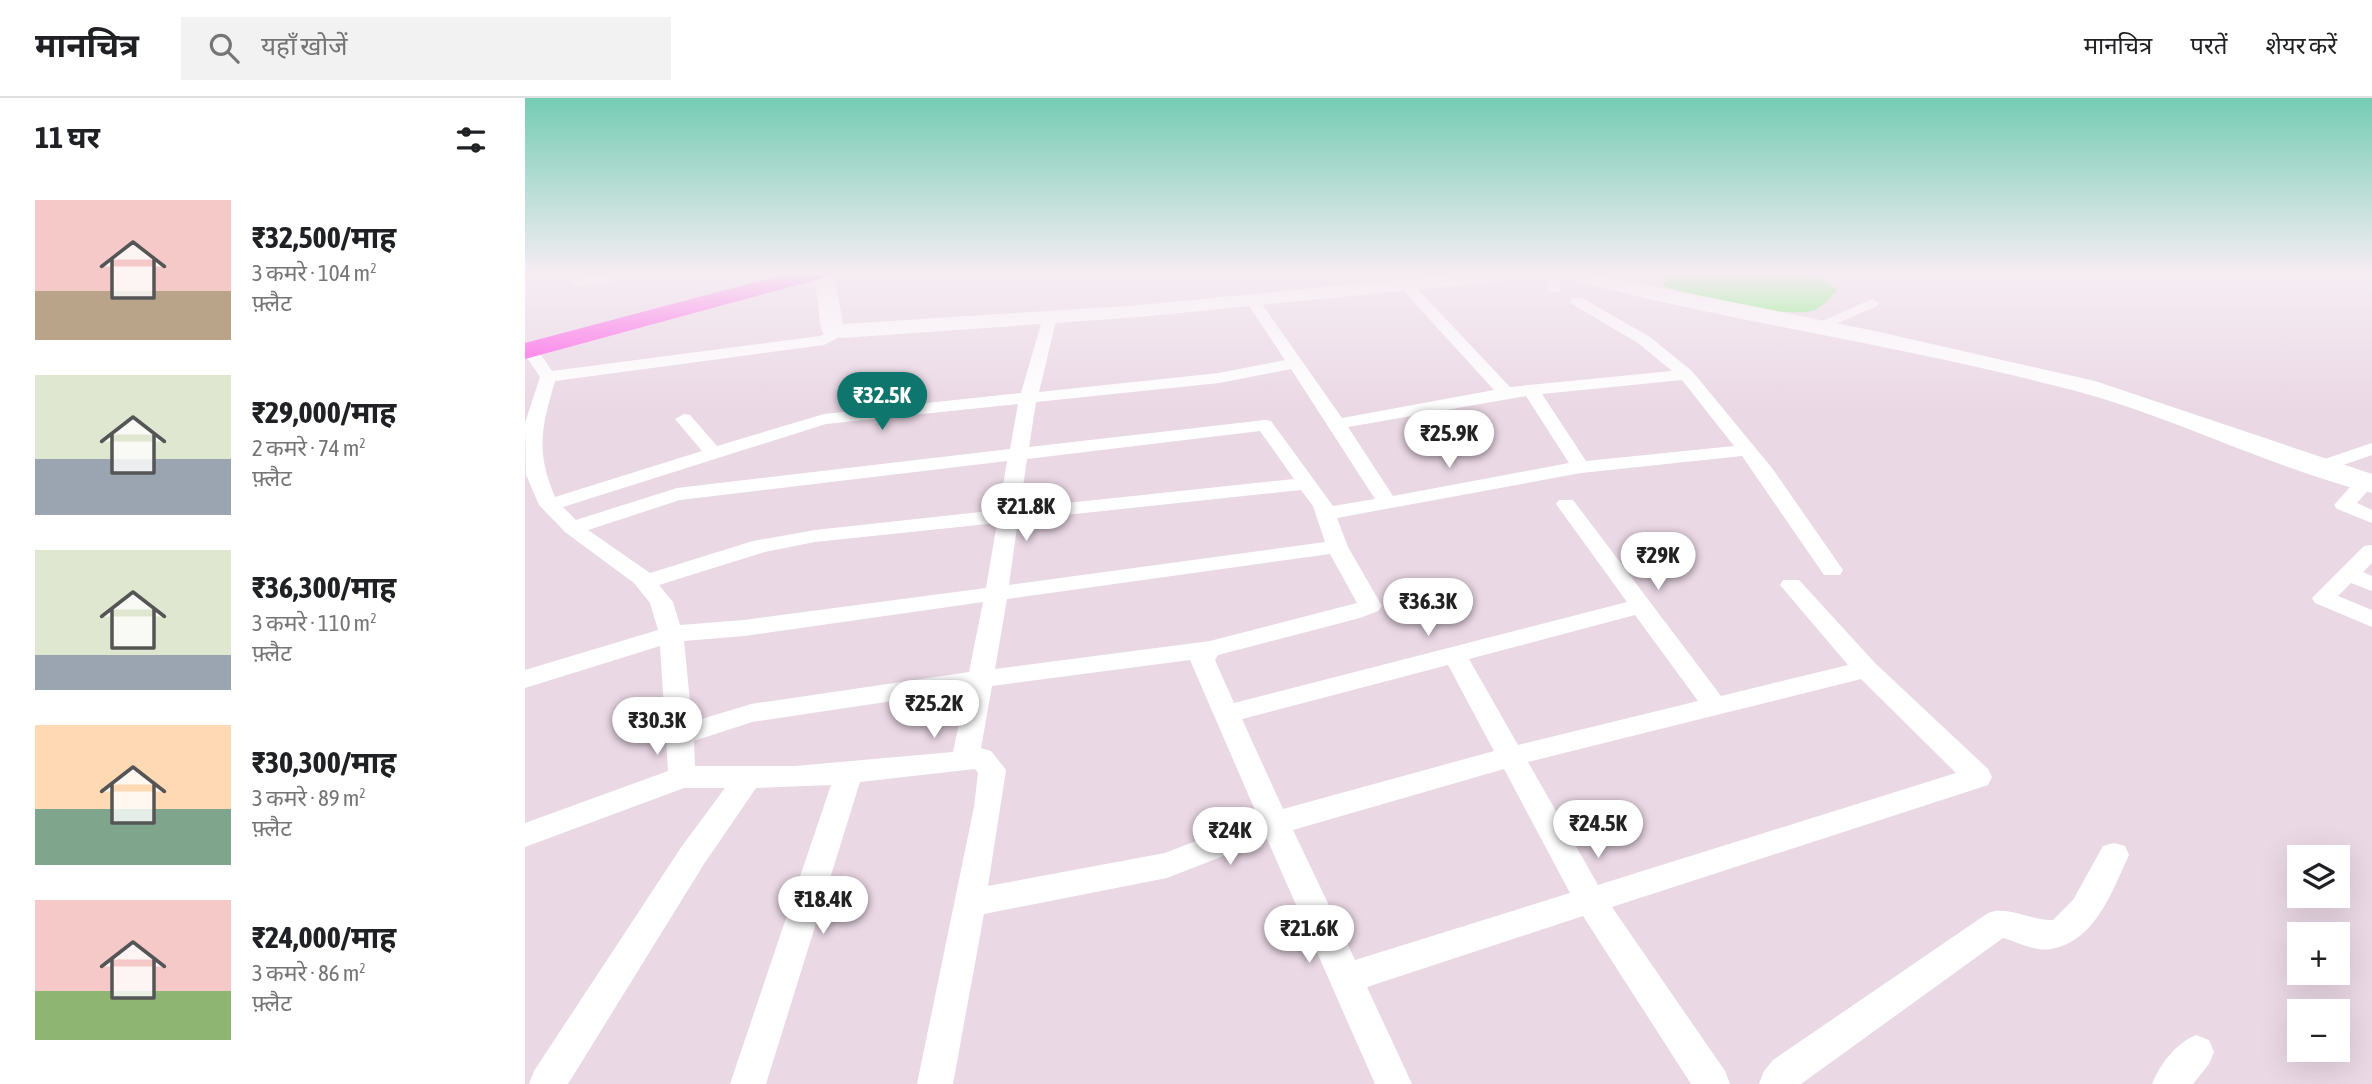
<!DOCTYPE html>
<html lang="hi">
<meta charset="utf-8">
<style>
:root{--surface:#fff;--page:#f2f2f2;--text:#202124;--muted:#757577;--line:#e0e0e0;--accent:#0f766e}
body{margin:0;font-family:"Asap Condensed","Noto Sans Devanagari",sans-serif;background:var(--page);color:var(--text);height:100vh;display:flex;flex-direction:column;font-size:26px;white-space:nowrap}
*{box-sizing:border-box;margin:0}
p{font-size:23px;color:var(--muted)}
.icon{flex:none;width:38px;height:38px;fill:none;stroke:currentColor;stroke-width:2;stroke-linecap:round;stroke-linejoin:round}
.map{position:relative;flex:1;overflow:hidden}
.details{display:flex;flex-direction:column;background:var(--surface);width:525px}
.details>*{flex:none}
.controls{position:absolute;left:1762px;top:747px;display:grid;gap:14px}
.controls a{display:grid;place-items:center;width:63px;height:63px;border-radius:0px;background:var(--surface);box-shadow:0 7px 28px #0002;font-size:35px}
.price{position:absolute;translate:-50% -60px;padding:0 16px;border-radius:24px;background:#fff;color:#222;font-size:23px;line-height:46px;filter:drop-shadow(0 2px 4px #0008)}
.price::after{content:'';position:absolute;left:50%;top:42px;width:21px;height:16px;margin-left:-10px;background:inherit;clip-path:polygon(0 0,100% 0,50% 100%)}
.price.on{background:var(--accent);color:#fff}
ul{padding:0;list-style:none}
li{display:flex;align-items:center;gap:21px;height:175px;padding:0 35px}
li span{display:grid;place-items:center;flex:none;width:196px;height:140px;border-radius:0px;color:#555}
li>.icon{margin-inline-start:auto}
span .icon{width:84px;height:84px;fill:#fffc;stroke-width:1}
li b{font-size:30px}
h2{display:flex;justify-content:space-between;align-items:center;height:84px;padding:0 35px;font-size:30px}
header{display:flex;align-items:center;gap:42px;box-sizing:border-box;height:98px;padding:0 35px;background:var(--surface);border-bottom:2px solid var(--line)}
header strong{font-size:33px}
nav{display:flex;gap:38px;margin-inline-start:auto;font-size:24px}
.search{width:490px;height:63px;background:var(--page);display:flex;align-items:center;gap:18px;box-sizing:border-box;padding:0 24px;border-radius:0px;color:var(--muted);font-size:26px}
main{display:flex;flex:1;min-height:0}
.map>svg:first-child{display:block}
.water{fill:#6af166}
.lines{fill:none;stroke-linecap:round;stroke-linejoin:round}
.street{fill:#fff;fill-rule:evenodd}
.secondary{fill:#fff;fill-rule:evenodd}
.highway{fill:#ff4ee6;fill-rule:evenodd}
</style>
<header>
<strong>मानचित्र</strong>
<div class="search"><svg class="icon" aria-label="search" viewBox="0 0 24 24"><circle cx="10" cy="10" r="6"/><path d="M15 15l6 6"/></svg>यहाँ खोजें</div>
<nav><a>मानचित्र</a><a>परतें</a><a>शेयर करें</a></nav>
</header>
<main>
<section class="details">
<h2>11 घर<svg class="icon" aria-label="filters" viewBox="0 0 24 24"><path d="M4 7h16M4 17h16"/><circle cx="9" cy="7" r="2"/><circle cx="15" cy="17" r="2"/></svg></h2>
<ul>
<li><span style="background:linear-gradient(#f6c9c9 65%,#b9a48a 0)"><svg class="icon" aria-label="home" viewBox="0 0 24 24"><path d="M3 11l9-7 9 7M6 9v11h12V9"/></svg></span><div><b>₹32,500/माह</b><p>3 कमरे · 104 m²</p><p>फ़्लैट</p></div></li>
<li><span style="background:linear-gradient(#dfe7d0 60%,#9aa5b1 0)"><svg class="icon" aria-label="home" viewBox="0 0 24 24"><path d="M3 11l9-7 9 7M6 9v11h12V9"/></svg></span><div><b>₹29,000/माह</b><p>2 कमरे · 74 m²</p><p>फ़्लैट</p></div></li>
<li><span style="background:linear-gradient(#dfe7d0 75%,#9aa5b1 0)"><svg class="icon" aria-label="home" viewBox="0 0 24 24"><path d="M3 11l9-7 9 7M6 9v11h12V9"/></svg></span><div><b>₹36,300/माह</b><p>3 कमरे · 110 m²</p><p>फ़्लैट</p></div></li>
<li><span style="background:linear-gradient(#ffd9b3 60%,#7fa58c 0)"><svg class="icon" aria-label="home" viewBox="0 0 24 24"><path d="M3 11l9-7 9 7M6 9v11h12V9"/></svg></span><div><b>₹30,300/माह</b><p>3 कमरे · 89 m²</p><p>फ़्लैट</p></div></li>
<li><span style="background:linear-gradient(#f6c9c9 65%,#8fb573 0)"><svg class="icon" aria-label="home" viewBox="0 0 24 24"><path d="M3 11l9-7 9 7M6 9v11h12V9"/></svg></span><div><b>₹24,000/माह</b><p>3 कमरे · 86 m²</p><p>फ़्लैट</p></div></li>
</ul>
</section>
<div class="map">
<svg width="1847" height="986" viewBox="0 0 1847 986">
<rect width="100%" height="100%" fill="#ead8e5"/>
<!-- water -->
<path class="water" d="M1143,175H1282L1302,183L1312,192C1305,200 1297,210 1287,213C1257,220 1168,198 1138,188Z"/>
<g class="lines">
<!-- street -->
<g class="street">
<path d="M0,175H15L0,180Z"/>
<path d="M46,175H59L61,179L92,175H124L117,179L55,188L48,184Z"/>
<path d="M1023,175H1036L1035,194L1030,195L1023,191Z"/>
<path d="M881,183L886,184L985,289L1147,273L1113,245L1047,206L1045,203L1047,200H1057L1125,239L1167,273L1247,370L1318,472L1315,477H1299L1217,358L1056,375L812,420L823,449L857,508L853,513L835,520L693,557L690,562L709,605L1102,504L1031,406L1034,402H1048L1196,598L1323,567L1255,487L1258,482H1274L1350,565L1463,671L1467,679L1463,687L1087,809L1200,973L1205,986H1166L1058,818L842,889L887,986H850L742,741L642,780L459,816L428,986H392L449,709L453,675L450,671L335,684L241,986H205L306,687L231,690L179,766L43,986H4L9,973L157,748L200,690H159L0,749V725L143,673L135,548L0,590V572L133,532L125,505L109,485L40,434L14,407L1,377L0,325L15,279L0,257V247L10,248L27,273L295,238L318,228L326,233L299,247L30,283C17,329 10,352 30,399L177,353L150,321L159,316L165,317L192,348L299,316L496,295L518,219L525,215L532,219L514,294L694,275L760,262L720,202L727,198L732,199L817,320L969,292L876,190L874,187ZM766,271L850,401L808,408L746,323L740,322L504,349L511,304L694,285ZM1157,282L1209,348L1061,363L1017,296ZM1001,298L1044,365L868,398L823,329ZM493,306L485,351L152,390L51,422L38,409L301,326ZM735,333L769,381L495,410L502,361ZM482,363L474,412L290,432L228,443L125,475L63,432L155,402ZM776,392L788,408L800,444L484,487L493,422ZM472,425L461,490L219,522L155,527L148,504L134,487L240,454L290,444ZM805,456L832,505L685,543L470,571L482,501ZM458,504L444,574L226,606L167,624L159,543L219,538ZM1110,517L1173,603L993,647L944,561ZM665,562L733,719L640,755L463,788L481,672L466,653L456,650L467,588ZM923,567L969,653L758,711L717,621ZM1336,581L1431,675L1073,787L1003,664ZM441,592L428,654L270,668H170L169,643L227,624ZM979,671L1045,795L830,862L768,732Z"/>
<path d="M1347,201L1354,205L1352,208L1297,232L1292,234L1284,229Z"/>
<path d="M1847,345V357L1795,375L1785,369L1788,365Z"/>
<path d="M1840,378L1847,380V388L1832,405L1847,412V425L1812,411L1809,407L1833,380Z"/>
<path d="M1847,447V465L1838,474L1847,478V493L1826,485L1813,498L1847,512V529L1790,505L1787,500L1839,448Z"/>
<path d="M1589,745L1600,748L1604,757C1587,793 1571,843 1526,851C1510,854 1493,844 1478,840L1276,986H1234L1239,973L1248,962L1463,815C1484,807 1505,823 1528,822L1548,802L1578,748Z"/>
<path d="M1671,937L1684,942L1689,954L1684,966L1668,986H1627C1635,966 1651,945 1671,937Z"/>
</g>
<!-- secondary -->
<g class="secondary">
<path d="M289,175H309L318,226L615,207L941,175H1007L1004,179L997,181L615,219L318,240L299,236L296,231Z"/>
<path d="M1031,175H1063L1350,233L1570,283L1847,376V395C1746,370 1652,320 1551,293C1380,248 1205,224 1034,179Z"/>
</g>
<!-- highway -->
<path class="highway" d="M265,175H302L298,180L0,261V245Z"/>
</g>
<!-- sky -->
<linearGradient id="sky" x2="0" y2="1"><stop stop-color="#75ccb4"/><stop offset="0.56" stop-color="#f6edf3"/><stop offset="1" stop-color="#f6edf3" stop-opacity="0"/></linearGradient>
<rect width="1847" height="313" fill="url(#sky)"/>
</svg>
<div class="controls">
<a><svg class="icon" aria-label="layers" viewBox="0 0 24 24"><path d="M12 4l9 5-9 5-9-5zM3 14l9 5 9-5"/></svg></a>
<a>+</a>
<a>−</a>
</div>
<b class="price on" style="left:357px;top:334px">₹32.5K</b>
<b class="price" style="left:924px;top:372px">₹25.9K</b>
<b class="price" style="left:501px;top:445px">₹21.8K</b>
<b class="price" style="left:1133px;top:494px">₹29K</b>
<b class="price" style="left:903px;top:540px">₹36.3K</b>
<b class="price" style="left:409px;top:642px">₹25.2K</b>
<b class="price" style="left:132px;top:659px">₹30.3K</b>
<b class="price" style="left:1073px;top:762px">₹24.5K</b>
<b class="price" style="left:705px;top:769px">₹24K</b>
<b class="price" style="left:298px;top:838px">₹18.4K</b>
<b class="price" style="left:784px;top:867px">₹21.6K</b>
</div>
</main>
